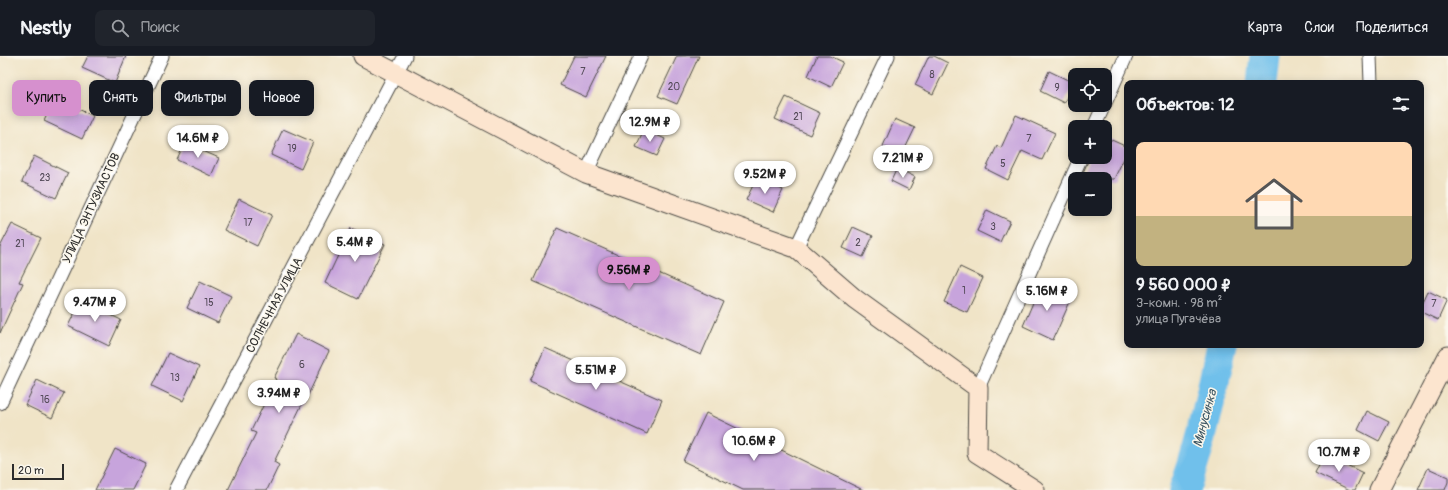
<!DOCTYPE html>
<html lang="ru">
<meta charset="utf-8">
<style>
:root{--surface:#171b24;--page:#20242c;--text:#f1f3f6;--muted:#9ea1a6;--line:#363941;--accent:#d690ce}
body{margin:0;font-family:Pangolin,sans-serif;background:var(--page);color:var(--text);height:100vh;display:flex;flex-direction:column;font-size:15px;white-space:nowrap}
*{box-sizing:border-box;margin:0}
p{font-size:13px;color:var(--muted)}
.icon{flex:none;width:22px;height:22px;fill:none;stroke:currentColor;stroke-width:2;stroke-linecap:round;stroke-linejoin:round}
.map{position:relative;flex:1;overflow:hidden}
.side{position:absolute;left:1124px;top:24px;width:300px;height:268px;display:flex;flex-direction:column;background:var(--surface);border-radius:8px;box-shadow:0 2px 10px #0003}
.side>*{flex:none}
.hud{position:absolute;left:12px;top:24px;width:380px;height:36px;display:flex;gap:8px}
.tools{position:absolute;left:1068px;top:12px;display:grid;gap:8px}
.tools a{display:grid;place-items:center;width:44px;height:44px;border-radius:8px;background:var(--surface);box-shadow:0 2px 10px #0003;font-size:20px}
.scale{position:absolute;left:12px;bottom:10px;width:52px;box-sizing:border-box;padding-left:4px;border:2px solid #2b2b2b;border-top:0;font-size:11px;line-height:14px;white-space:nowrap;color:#2b2b2b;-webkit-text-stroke:3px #fbf7ec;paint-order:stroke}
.price{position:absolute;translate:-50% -34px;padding:0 9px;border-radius:14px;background:#fff;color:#222;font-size:13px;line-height:26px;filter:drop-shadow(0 1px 2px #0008)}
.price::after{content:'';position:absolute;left:50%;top:24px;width:12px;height:9px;margin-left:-6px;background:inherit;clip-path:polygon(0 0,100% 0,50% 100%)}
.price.on{background:var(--accent);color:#111}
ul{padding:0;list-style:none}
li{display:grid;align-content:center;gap:8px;height:212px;padding:0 12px}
li span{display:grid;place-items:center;height:124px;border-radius:8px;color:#555}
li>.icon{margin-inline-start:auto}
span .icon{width:72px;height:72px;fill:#fffc;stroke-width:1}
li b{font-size:17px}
h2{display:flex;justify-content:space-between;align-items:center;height:48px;padding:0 12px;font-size:17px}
.tag{padding:0 14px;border-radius:8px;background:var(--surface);box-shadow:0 2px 10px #0003;font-size:14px;line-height:36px}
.tag.on{background:var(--accent);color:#111}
header{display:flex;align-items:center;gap:24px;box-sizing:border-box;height:56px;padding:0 20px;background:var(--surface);border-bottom:1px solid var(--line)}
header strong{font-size:19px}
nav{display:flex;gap:22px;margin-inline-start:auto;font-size:14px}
.search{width:280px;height:36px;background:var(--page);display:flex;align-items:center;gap:10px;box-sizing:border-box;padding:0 14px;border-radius:8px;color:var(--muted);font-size:15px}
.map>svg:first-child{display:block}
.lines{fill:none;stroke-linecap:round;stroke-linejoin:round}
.river{stroke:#6fc0eb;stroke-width:31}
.building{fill:#c7a4dc}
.street-casing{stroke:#494742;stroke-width:15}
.secondary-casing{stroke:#494742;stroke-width:21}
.street{stroke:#fff;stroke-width:13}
.secondary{stroke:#fce5cf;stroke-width:19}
.labels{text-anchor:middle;stroke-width:3;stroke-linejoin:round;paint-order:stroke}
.number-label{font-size:10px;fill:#524957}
.street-label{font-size:12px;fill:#2b2b2b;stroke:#fbf7ec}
.water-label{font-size:13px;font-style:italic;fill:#3f5865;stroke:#fbf7ec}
</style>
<header>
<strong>Nestly</strong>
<div class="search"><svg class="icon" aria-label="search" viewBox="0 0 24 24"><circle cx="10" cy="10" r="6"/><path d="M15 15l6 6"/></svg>Поиск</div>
<nav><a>Карта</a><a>Слои</a><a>Поделиться</a></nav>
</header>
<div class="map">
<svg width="1448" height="434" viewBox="0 0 1448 434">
<rect width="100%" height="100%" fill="#fbf7ec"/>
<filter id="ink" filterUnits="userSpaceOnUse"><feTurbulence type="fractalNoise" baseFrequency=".025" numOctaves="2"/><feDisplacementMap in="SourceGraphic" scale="8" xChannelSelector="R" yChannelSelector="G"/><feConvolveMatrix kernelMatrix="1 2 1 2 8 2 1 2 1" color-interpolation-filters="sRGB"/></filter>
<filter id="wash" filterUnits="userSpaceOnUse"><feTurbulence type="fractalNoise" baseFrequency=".012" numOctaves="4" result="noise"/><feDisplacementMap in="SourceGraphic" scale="16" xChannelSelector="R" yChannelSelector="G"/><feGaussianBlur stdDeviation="0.9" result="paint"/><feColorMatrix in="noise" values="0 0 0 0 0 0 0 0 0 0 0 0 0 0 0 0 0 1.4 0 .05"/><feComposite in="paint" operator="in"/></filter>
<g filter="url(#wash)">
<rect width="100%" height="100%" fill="#f0e4c7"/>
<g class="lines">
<!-- river -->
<g class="river">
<path d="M1262,27L1265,0"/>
<path d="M1184,434C1202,389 1211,336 1222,289"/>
</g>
</g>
<g id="blocks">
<!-- building -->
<g class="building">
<path d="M88,0H126L115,27L82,12Z"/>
<path d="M574,0H606L586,41L560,29Z"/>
<path d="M677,0H699L677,48L658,40Z"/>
<path d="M817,0H830L843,6L831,31L808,20Z"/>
<path d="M929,0H934L948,7L933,38L915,29Z"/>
<path d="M1049,15L1074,27L1064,47L1040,35Z"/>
<path d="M786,41L820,57L810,79L775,63Z"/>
<path d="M55,42L93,60L82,83L44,65Z"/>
<path d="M1016,59L1055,77L1042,104L1022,95L1008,124L986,113L997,90L1001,92Z"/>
<path d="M895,63L915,72L902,99L883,90Z"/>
<path d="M283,73L313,86L301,113L271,99Z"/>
<path d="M644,73L665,83L657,100L636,91Z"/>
<path d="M1105,81L1127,91V96L1114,123H1080L1090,101H1105Z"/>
<path d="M185,87L219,102L211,120L177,104Z"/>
<path d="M34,100L68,117L56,142L22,126Z"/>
<path d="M897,112L915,121L909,134L891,125Z"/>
<path d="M757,121L783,134L773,156L746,144Z"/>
<path d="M239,143L272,159L257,190L224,174Z"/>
<path d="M987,154L1010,165L1000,186L977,175Z"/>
<path d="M12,168L41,182L19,226L23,227L0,277V191Z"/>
<path d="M853,171L873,180L863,201L843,192Z"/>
<path d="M351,172L385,188L358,243L325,227Z"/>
<path d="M557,172L724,246L701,299L533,225Z"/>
<path d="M960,211L983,222L967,256L944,246Z"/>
<path d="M200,225L231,240L218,267L187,252Z"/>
<path d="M1041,228L1072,241L1053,284L1023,270Z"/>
<path d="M1428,235L1447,244L1438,264L1421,256V250Z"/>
<path d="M81,244L121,264L109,290L68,270Z"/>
<path d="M296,278L329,295L308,339L307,338L274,406L279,409L267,434H228L256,377L251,375L276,323L274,322Z"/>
<path d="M545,292L662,344L647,378L530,325Z"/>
<path d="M168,297L199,311L183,345L152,330Z"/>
<path d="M37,324L64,337L52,362L25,349Z"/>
<path d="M1367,355L1389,366L1379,385L1358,374Z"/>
<path d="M706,357L863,434H743L683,405Z"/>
<path d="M115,393L146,408L133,434H95Z"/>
<path d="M1324,398L1363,417L1355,434H1350L1315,417Z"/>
<path d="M1428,412L1448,421V426L1445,434H1418Z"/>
</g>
</g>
</g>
<g filter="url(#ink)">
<use href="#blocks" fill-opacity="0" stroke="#494742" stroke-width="1"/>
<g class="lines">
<!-- street casing -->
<g class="street-casing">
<g id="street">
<path d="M1370,0L1371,27"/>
<path d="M1105,47L1126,0"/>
<path d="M1094,71L1104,49"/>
<path d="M586,117L641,0"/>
<path d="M796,192L888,0"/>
<path d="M978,332L1081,101"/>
<path d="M0,347L162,0"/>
<path d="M176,434L405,0"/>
</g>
</g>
<!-- secondary casing -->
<g class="secondary-casing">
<g id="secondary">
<path d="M363,0L586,117L796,192L855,243L978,332L977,397L1035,434"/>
<path d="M1379,434L1448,300"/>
</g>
</g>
<!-- street -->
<use href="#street" class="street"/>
<!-- secondary -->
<use href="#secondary" class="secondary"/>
</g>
</g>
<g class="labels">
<!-- number labels -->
<g class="number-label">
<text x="583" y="19">7</text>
<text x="932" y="22">8</text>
<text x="674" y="34">20</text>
<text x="1057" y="35">9</text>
<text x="798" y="64">21</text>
<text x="1029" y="86">7</text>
<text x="292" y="96">19</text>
<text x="1003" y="111">5</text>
<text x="45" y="125">23</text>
<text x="248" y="170">17</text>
<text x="993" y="174">3</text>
<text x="858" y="190">2</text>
<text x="20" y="191">21</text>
<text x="964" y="238">1</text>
<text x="209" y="250">15</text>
<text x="1434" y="251">7</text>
<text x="302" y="312">6</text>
<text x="175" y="325">13</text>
<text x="45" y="347">16</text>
</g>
<!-- street labels -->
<g class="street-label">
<text transform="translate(91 152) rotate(-65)" y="4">УЛИЦА ЭНТУЗИАСТОВ</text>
<text transform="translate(274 249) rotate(-62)" y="4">СОЛНЕЧНАЯ УЛИЦА</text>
</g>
<!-- water labels -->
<g class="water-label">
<text transform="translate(1204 362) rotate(-75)" y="5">Минусинка</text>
</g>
</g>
</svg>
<div class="tools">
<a><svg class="icon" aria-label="locate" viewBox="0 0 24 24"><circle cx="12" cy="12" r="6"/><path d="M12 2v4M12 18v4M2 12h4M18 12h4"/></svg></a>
<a>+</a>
<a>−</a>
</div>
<div class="scale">20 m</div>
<b class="price" style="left:650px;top:87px">12.9M ₽</b>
<b class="price" style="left:198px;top:103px">14.6M ₽</b>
<b class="price" style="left:903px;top:123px">7.21M ₽</b>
<b class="price" style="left:765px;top:139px">9.52M ₽</b>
<b class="price" style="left:355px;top:207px">5.4M ₽</b>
<b class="price on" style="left:629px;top:235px">9.56M ₽</b>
<b class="price" style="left:1047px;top:256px">5.16M ₽</b>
<b class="price" style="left:95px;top:267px">9.47M ₽</b>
<b class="price" style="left:596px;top:335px">5.51M ₽</b>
<b class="price" style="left:279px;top:358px">3.94M ₽</b>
<b class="price" style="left:754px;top:406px">10.6M ₽</b>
<b class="price" style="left:1339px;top:417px">10.7M ₽</b>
<div class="hud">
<a class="tag on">Купить</a>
<a class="tag">Снять</a>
<a class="tag">Фильтры</a>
<a class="tag">Новое</a>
</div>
<section class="side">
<h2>Объектов: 12<svg class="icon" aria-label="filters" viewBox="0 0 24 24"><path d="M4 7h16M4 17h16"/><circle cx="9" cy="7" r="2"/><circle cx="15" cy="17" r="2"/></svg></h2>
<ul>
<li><span style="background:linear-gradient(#ffd9b3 60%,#c2b280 0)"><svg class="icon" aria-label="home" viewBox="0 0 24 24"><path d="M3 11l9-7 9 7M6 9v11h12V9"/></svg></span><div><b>9 560 000 ₽</b><p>3-комн. · 98 m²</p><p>улица Пугачёва</p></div></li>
</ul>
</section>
</div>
